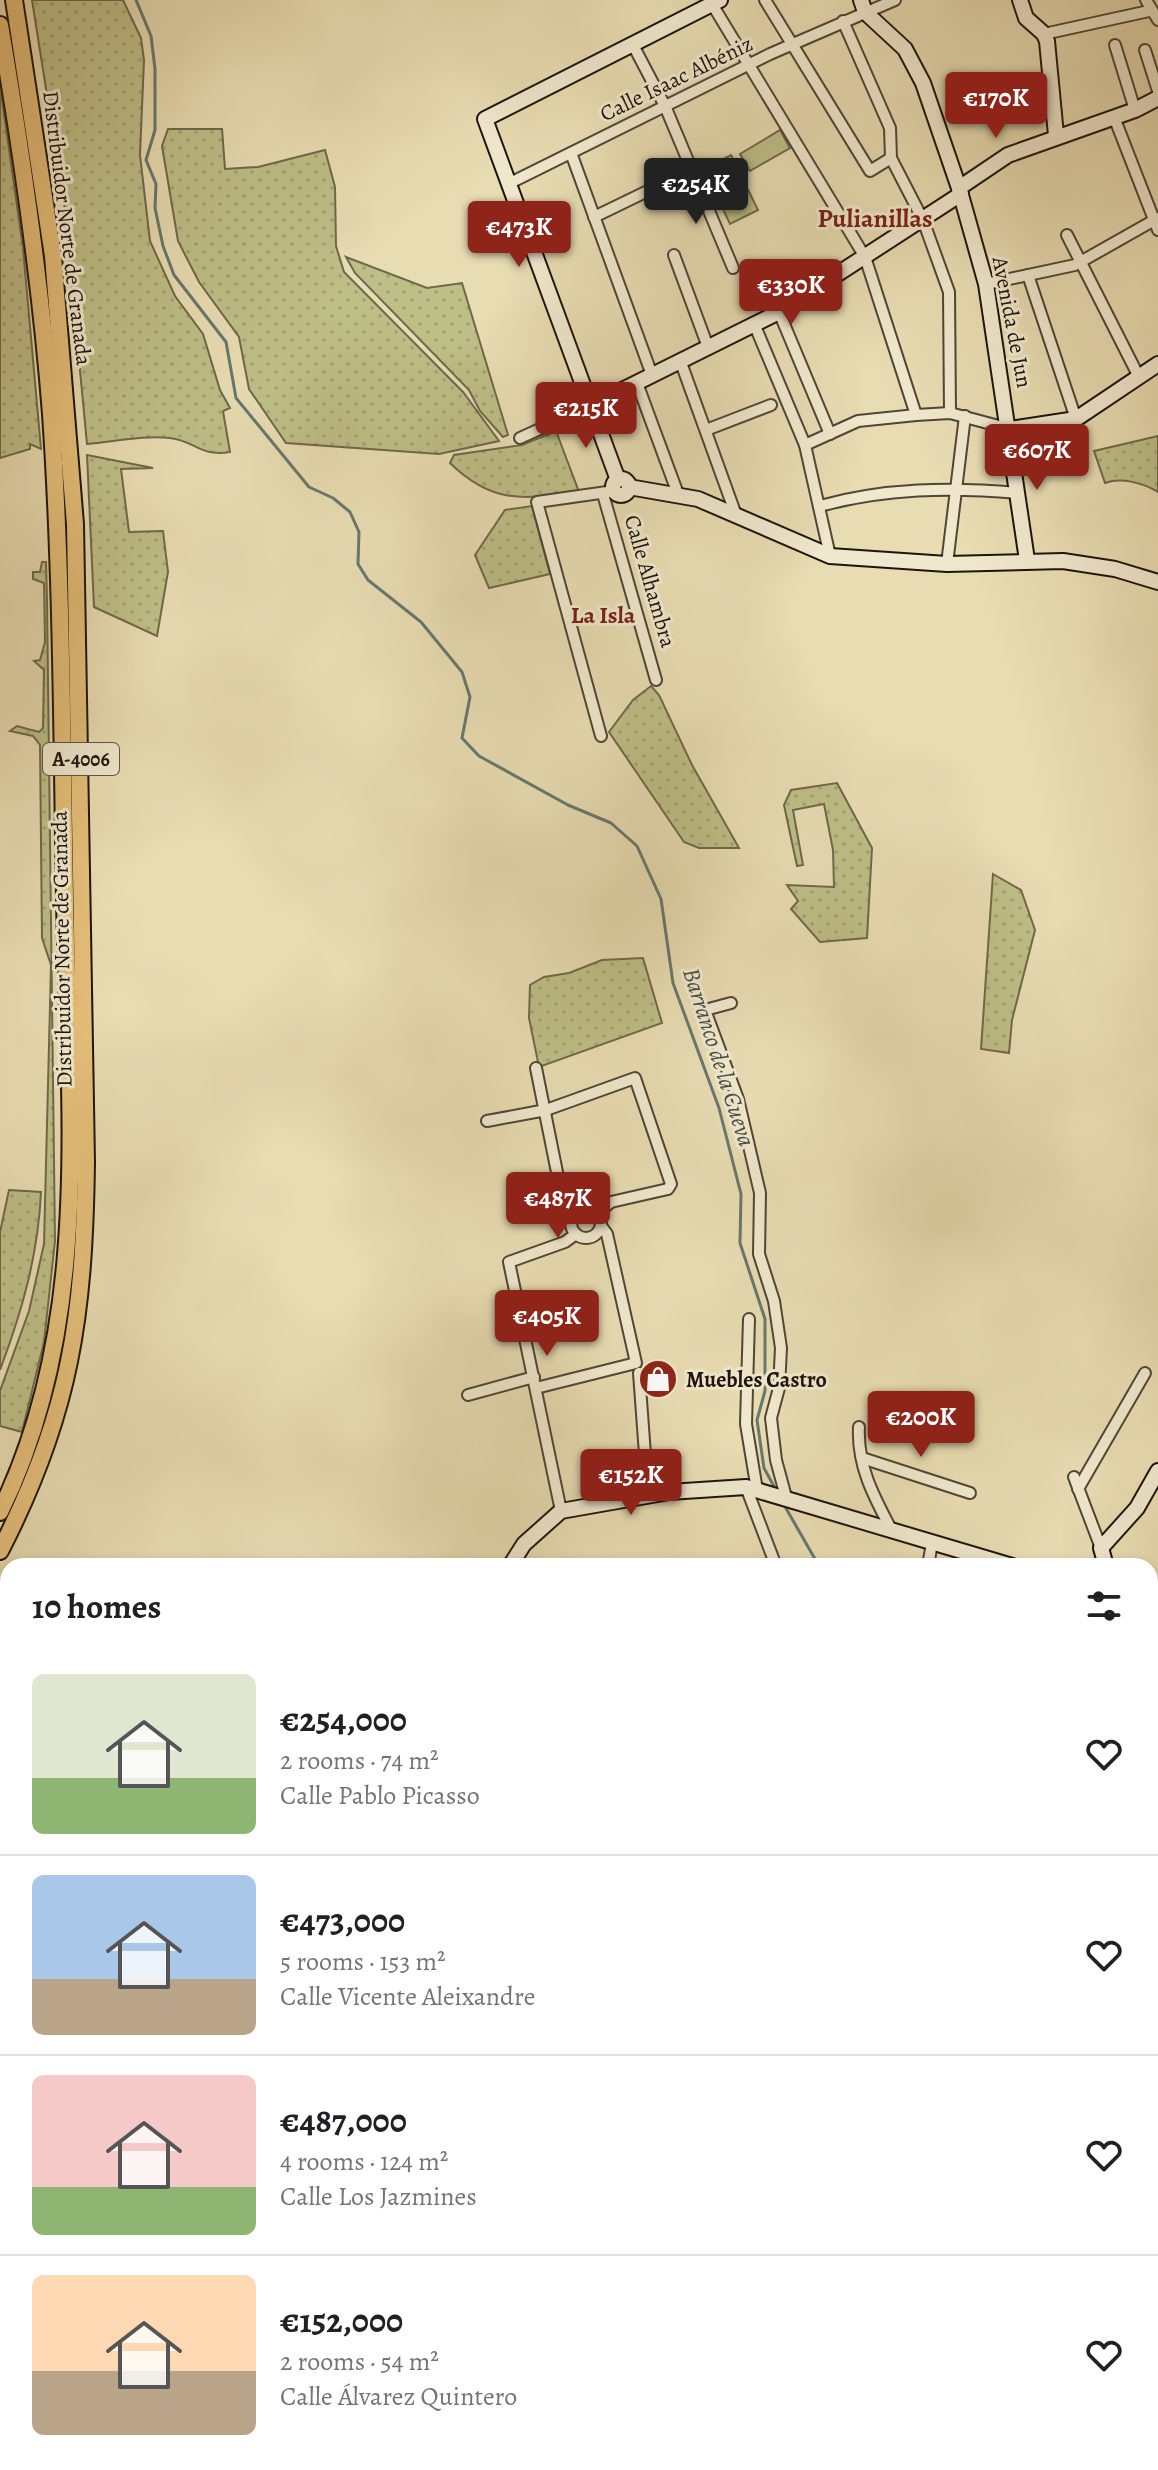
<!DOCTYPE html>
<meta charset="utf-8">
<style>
:root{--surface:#fff;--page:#f6f6f6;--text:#202124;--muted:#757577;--line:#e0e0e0;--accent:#8f2418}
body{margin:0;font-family:Alegreya,serif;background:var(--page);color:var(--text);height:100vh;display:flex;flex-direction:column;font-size:30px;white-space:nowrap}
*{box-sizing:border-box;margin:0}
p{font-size:26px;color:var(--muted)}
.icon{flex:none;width:44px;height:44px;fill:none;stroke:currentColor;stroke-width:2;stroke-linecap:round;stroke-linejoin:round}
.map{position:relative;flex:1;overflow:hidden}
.drawer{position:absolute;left:0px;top:1558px;width:1158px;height:912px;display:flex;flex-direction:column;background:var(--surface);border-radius:24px 24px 0 0;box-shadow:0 4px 12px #0003}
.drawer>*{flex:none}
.price{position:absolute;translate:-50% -68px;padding:0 18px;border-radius:8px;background:var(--accent);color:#fff;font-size:26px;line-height:52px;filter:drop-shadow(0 2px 4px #0008)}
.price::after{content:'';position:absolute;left:50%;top:48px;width:24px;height:18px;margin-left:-12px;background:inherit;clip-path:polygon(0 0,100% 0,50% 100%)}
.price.selected{background:#222;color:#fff}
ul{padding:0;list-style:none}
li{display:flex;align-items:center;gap:24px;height:200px;padding:0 32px}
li+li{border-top:2px solid var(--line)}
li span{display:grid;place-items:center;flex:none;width:224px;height:160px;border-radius:12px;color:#555}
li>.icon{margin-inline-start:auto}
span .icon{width:96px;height:96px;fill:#fffc;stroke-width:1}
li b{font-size:34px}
h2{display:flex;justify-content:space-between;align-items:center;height:96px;padding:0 32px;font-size:34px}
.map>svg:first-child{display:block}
.grass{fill:url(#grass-dots);stroke:#6e694a;stroke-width:2}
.pitch{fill:#bebe87;stroke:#6e694a;stroke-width:2}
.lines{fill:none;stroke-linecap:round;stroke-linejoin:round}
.stream{stroke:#67786f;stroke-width:3}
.street-casing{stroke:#504636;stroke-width:14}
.secondary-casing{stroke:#1e140d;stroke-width:18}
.primary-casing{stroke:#1e140d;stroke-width:20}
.street{stroke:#f0e8cd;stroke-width:10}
.secondary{stroke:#f0e8cd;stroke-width:14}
.primary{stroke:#e4be79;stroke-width:16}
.labels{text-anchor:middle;stroke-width:6;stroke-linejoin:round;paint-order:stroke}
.shield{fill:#f0e8cd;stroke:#5d5447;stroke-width:2}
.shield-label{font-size:20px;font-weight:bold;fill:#1e140d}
.street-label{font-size:22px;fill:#1e140d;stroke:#f0e8cd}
.poi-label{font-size:22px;font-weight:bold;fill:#1e140d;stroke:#f0e8cd;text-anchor:start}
.neighbourhood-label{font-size:24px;font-weight:bold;fill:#7a1f14;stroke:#f0e8cd}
.water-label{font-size:24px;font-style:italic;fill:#484e46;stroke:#f0e8cd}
.quarter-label{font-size:26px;font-weight:bold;fill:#7a1f14;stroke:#f0e8cd}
</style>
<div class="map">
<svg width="1158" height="2470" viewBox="0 0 1158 2470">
<defs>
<pattern id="grass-dots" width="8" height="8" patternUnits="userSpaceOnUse" patternTransform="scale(2)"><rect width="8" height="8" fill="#bebe87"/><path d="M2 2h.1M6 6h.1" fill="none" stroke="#a3a273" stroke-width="1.8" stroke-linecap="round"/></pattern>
</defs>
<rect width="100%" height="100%" fill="#e8dcb2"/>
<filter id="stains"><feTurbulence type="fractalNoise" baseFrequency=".0025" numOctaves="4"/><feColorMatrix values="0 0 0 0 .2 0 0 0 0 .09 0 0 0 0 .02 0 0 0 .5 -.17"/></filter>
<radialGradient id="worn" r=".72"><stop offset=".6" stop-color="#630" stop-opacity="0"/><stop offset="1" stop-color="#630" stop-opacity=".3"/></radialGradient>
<!-- grass -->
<g class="grass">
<path d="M32,0H123L141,38L144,60L140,155L150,241L175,296L203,334L220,390L230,408L223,411L230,452C199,457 196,441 170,438C144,435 113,442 87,444L64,203Z"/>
<path d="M0,85L23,248L41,449L30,444V449L0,458Z"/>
<path d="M168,129H222L225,169L258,167L325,150L335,187L336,246L344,272L463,392L499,441L439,454L286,443L249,389L239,337L199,282L178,241L162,146Z"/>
<path d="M346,257L427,288L462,283L508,435L503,437L480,411L469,390L355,273Z"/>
<path d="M556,431L579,492C524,499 493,505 450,463L454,455L522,445Z"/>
<path d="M1158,436V492C1143,483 1122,477 1105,483L1094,451Z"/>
<path d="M87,455L153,468L121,469L129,532L163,531L168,572L157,636L94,607Z"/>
<path d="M532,506L550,574L489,588L475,555L505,510Z"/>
<path d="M42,562H46L47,600L55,1241L44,1342L22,1432L0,1426V1391L29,1311L44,1244L51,965L42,938L40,745L33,736L10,731L17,726L39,732L43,728L44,670L34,661L40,660L45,642L44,583L33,579V572H40Z"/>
<path d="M651,686L659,695L692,765L739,848H699L684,842L609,732L633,700Z"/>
<path d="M837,783L872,848L867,938L820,942L791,909L798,901L787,885L834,887L833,850L824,804L793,810L803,865L797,866L784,805L791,790Z"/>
<path d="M993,874L1021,890L1035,930L1012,1020L1009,1053L981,1049Z"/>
<path d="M643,958L662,1023L539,1067L529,1018L530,985L544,977L569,973L602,960Z"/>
<path d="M9,1190L41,1192C38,1256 22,1311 0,1370V1232Z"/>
</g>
<!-- pitch -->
<g class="pitch">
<path d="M780,130L790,148L750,171L740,154Z"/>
<path d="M731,155L758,210L730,224L704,169Z"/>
</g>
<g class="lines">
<!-- stream -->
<g class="stream">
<path d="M136,0L151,36L155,69V130L146,160L156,184L155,208L163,246L174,275L226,342L236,398L309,487L333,498L350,512L359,532L358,564L368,580L421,622L462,672L470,697L462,738L479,756L568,805L611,823L637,846L661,899L673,983L719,1108L741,1194L740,1243L765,1319V1391L757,1420L764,1468L776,1490"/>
<path d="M783,1503L819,1566"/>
<path d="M0,2247L8,2293"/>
<path d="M1150,2270L1158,2277"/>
<path d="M40,2470L41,2462"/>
</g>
<!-- street casing -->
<g class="street-casing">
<g id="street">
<path d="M765,0L870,171L891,158"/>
<path d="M1146,0L1158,20"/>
<path d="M712,4L865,257L916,415"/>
<path d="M843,21L890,128L891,158L923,220L949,292L950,413"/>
<path d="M1044,34L1149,11"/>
<path d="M633,45L665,106L733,268"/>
<path d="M1115,45L1135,110"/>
<path d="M1145,50L1158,91"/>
<path d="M1114,117L1158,230"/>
<path d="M571,153L652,375"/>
<path d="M508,184L770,54L895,0"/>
<path d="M594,217L691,170"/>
<path d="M1067,235L1139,377"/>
<path d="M674,255L708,347"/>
<path d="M1028,275L1076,419"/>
<path d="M986,284L1075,265L1158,218"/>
<path d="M779,312L830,434"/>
<path d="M755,326L805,445L830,556"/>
<path d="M680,360L736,515"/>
<path d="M637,383L678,494"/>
<path d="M706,430L771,405"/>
<path d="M520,438L590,406"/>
<path d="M805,445L858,421L916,415L950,413L1010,429"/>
<path d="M603,494L656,680"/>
<path d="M820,506C885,488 950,487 1018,493"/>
<path d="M947,564L965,416"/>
<path d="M601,736L537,502L614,491"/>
<path d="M731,1003L705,1010L738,1099L760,1193L759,1254L774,1301L781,1348L779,1388L771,1418L776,1460L786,1497"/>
<path d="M536,1068L564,1207L571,1219"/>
<path d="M487,1121L546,1110L635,1078L671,1184L668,1189L611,1202L598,1213"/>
<circle cx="586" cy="1223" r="15"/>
<path d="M749,1319L746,1424L757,1490"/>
<path d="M639,1373L648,1495"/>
<path d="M536,1388L636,1363L607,1234L601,1226"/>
<path d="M468,1395L534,1377"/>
<path d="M859,1427C857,1466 874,1497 892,1531"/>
<path d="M862,1458L970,1493"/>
<path d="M1074,1477L1101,1548"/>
<path d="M746,1487L776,1566"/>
<path d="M1078,1489L1145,1373"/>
<path d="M561,1511L509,1262L565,1242L576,1234"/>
<path d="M928,1566L932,1543"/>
<path d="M1150,1665L1158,1659"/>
<path d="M1150,1676L1158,1687"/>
<path d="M1150,1770L1158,1781"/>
<path d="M0,1833L8,1837"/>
<path d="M1150,1862L1158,1856"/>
<path d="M1157,1904H1158"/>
<path d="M0,1914L8,1919"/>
<path d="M0,1993L8,1998"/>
<path d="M0,2062L8,2065"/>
<path d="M977,2470L986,2462"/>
</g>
</g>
<!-- secondary casing -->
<g class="secondary-casing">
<g id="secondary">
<path d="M861,0L865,12L905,49L923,83L959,188L986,284L1027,560"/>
<path d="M1020,0L1026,18L1044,34L1047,41L1056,135"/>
<path d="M959,188L1008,155L1135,110L1158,98"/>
<path d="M590,406L779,312L961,194"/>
<path d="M1010,429L1076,419L1158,364"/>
<circle cx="621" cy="487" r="8"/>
<path d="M618,480L485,119L720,0"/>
<path d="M629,487L698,499L830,556L947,564L1063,561L1115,569L1158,582"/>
<path d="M510,1566L524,1544L561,1511L669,1492L746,1487L1012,1566"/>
<path d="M1106,1566L1101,1548L1137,1508L1158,1471"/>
<path d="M1150,1598L1158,1608"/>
<path d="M0,1751L8,1755"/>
<path d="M1150,2028L1158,2029"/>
<path d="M874,2462L883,2470"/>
</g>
</g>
<!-- primary casing -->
<g class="primary-casing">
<g id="primary">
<path d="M0,25C22,154 41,284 51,414C62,575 62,736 65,897C68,1103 94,1321 0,1512"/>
<path d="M0,1551C71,1413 84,1315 86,1162L75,524L53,256L14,0"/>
</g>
</g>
<!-- street -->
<use href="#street" class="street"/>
<!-- secondary -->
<use href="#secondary" class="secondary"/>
<!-- primary -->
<use href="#primary" class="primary"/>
</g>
<!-- icons -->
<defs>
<g id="shop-disc" transform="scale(2)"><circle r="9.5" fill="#8f2418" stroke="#f0e8cd"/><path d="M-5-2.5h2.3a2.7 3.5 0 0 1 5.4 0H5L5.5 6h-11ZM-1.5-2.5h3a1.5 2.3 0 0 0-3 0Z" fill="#fff"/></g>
</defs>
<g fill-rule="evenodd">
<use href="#shop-disc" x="658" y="1379"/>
</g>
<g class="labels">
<!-- shield labels -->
<rect class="shield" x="43" y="743" width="76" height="32" rx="6"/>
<g class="shield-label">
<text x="81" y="766">A-4006</text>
</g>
<!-- street labels -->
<g class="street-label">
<text transform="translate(676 78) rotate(-26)" y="8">Calle Isaac Albéniz</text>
<text transform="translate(68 228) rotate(83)" y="8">Distribuidor Norte de Granada</text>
<text transform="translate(1013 322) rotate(79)" y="8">Avenida de Jun</text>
<text transform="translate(651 581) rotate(74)" y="8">Calle Alhambra</text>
<text transform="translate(61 949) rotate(-91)" y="8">Distribuidor Norte de Granada</text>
</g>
<!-- poi labels -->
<g class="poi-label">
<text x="686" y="1387">Muebles Castro</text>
</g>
<!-- neighbourhood labels -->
<g class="neighbourhood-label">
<text x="603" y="623">La Isla</text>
</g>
<!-- water labels -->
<g class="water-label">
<text transform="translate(719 1057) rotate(72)" y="8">Barranco de la Cueva</text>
</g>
<!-- quarter labels -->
<g class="quarter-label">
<text x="875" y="227">Pulianillas</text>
</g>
</g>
<rect width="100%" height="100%" filter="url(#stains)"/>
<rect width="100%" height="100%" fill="url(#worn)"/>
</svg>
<b class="price" style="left:996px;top:140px">€170K</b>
<b class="price selected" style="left:696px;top:226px">€254K</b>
<b class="price" style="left:519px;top:269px">€473K</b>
<b class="price" style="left:791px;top:327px">€330K</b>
<b class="price" style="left:586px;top:450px">€215K</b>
<b class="price" style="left:1037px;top:492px">€607K</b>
<b class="price" style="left:558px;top:1240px">€487K</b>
<b class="price" style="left:547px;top:1358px">€405K</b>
<b class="price" style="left:921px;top:1459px">€200K</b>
<b class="price" style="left:631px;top:1517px">€152K</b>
<section class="drawer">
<h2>10 homes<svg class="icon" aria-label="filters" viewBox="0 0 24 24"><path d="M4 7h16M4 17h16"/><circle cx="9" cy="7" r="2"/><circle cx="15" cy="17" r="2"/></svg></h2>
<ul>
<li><span style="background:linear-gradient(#dfe7d0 65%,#8fb573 0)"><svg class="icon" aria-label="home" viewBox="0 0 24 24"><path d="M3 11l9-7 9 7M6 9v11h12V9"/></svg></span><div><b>€254,000</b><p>2 rooms · 74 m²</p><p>Calle Pablo Picasso</p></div><svg class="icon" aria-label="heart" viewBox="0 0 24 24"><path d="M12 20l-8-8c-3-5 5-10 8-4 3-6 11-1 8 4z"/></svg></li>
<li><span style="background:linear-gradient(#a9c7e8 65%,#b9a48a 0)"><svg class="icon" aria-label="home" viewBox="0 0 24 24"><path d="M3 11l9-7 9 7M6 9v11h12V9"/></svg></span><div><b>€473,000</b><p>5 rooms · 153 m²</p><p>Calle Vicente Aleixandre</p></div><svg class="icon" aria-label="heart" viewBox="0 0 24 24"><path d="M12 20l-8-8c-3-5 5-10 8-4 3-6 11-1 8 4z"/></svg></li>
<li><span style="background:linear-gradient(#f6c9c9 70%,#8fb573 0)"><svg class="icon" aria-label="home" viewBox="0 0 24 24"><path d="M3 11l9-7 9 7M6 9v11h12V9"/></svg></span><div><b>€487,000</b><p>4 rooms · 124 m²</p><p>Calle Los Jazmines</p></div><svg class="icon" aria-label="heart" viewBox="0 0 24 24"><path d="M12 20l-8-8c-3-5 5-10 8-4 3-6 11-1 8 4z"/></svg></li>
<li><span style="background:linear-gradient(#ffd9b3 60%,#b9a48a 0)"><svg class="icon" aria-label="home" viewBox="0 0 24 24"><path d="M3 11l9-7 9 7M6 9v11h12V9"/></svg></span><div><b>€152,000</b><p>2 rooms · 54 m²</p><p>Calle Álvarez Quintero</p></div><svg class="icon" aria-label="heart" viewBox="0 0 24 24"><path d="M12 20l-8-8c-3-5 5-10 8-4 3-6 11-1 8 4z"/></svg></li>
</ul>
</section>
</div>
